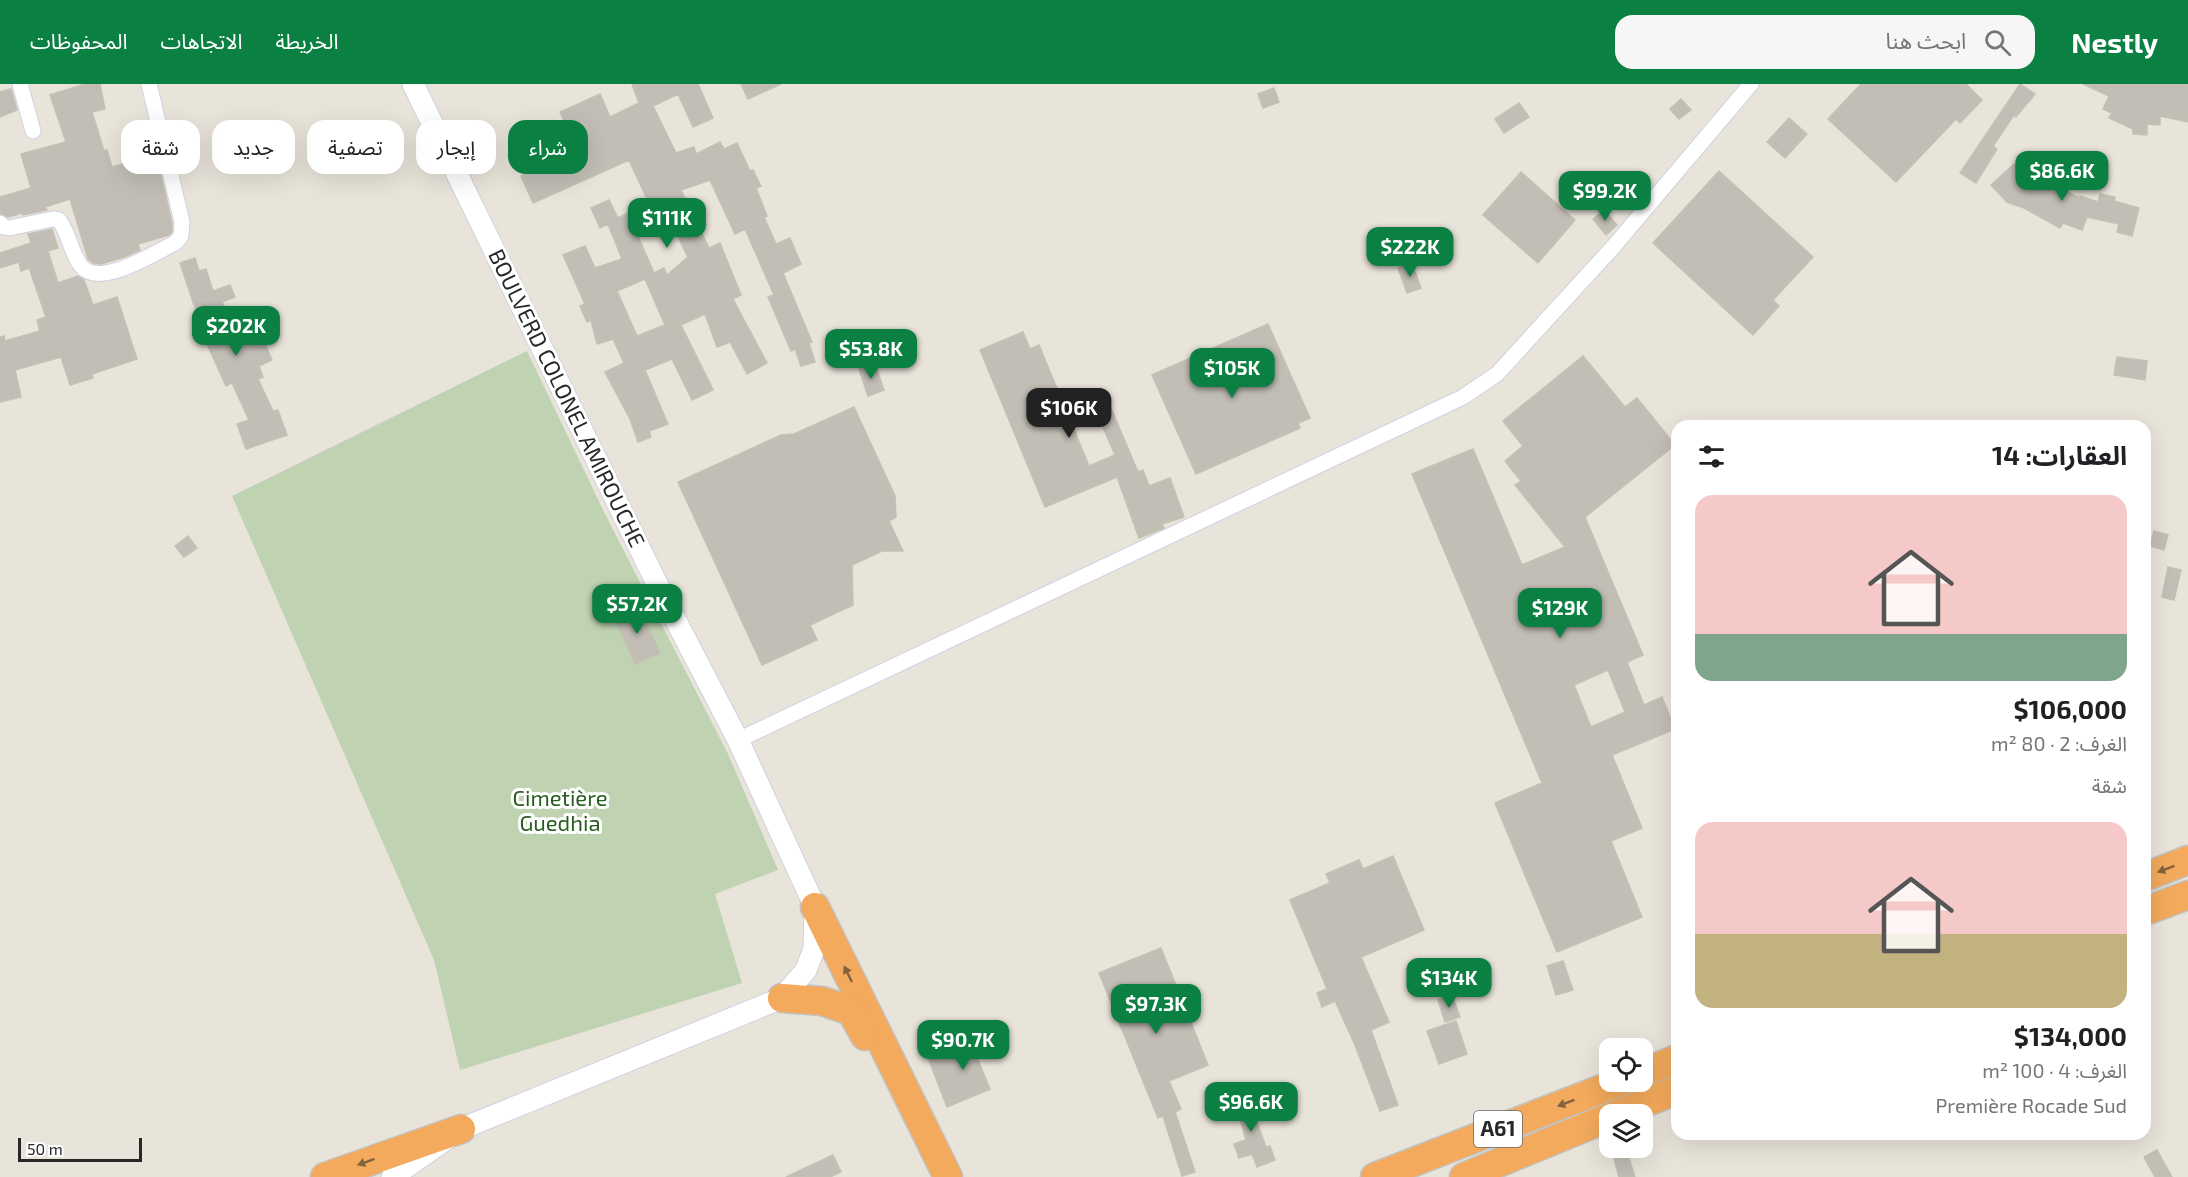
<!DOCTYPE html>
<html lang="ar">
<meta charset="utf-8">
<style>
:root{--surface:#fff;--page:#f6f6f6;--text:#202124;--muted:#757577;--accent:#0b8043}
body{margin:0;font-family:"Exo 2","Noto Sans Arabic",sans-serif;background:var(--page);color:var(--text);direction:rtl;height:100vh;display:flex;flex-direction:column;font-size:22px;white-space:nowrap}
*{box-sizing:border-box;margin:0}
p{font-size:20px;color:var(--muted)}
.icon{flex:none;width:33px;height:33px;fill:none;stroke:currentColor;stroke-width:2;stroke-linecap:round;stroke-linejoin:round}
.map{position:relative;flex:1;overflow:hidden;direction:ltr}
.sheet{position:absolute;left:1671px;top:336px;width:480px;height:720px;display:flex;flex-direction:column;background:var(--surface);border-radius:18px;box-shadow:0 6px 24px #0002;direction:rtl}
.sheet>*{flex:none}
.top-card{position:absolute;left:18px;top:36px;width:570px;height:54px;direction:rtl;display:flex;gap:12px}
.tools{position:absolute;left:1599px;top:954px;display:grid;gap:12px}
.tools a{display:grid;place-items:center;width:54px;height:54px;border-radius:12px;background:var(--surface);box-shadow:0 6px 24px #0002;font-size:30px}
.scale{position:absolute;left:18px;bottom:15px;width:124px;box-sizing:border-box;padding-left:6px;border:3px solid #282828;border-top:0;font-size:16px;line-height:21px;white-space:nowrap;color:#282828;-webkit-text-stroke:4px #fff;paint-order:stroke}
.price{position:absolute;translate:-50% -51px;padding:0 14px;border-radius:12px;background:var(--accent);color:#fff;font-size:20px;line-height:39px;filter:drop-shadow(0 2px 3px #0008)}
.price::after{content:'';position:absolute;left:50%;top:36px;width:18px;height:14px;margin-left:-9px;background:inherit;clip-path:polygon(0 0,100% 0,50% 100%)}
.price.selected{background:#222;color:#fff}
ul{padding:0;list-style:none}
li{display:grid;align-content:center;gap:12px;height:318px;padding:0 24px}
li span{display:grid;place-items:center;height:186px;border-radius:18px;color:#555}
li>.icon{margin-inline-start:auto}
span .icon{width:108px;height:108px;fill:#fffc;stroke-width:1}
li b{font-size:26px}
h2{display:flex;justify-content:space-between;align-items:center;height:72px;padding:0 24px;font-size:26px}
.tag{padding:0 21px;border-radius:18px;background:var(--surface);box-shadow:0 6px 24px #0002;font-size:21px;line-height:54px}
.tag.selected{background:var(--accent);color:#fff}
header{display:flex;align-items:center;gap:36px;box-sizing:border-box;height:84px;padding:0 30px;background:var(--accent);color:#fff}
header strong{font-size:28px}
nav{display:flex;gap:33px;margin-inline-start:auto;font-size:21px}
.search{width:420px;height:54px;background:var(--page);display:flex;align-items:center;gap:15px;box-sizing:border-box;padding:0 21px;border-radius:18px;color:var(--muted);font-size:22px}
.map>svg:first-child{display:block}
.cemetery{fill:#bfd2b2}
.building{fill:#c2beb6;stroke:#c4c0b4;stroke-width:1.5;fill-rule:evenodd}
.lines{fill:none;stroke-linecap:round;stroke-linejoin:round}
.street-casing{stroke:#cfd1e0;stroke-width:17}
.secondary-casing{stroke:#cfd1e0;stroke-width:23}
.highway-casing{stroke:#c3c3c3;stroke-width:31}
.street{stroke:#fff;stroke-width:15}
.secondary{stroke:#fff;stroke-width:21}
.highway{stroke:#f3aa5c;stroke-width:28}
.oneway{fill:#83623f}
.labels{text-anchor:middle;stroke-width:6;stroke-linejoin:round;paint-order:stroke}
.shield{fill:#fff;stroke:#686868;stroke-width:1.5}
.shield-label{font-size:21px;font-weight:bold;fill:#282828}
.street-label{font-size:22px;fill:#282828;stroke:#fff}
.park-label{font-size:22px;fill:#265e1e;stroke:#fff}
</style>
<header>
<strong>Nestly</strong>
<div class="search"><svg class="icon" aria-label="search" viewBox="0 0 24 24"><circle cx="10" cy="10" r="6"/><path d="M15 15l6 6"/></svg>ابحث هنا</div>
<nav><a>الخريطة</a><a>الاتجاهات</a><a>المحفوظات</a></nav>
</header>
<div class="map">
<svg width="2188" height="1093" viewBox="0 0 2188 1093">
<rect width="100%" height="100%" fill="#e9e4da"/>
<!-- cemetery -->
<path class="cemetery" d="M527,267L604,428L728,670L778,786L715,810L742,899L460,986L434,876L232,412Z"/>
<!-- building -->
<g class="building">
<path d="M85,0H100L105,25L92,28L104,67L107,66L112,83L156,70L172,139V148L169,151L138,160L140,166L124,173L101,180L93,179L88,175L70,115L45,123L47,126L23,131L22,129L8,133L0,130V113L31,104L21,70L66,58L50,11Z"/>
<path d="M632,0H698L713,34L693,43L678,10L653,22L676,69L694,63L696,70L720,58L724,65L737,59L750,87L753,86L761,102L756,104L767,132L764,133L776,160L790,154L801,180L783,189L812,258L809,259L815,278L801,282L795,265L791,267L768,213L774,211L745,145L735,150L710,96L681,106L709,164L720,159L741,211L733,215L767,279L747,290L730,258L717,263L705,230L681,241L713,306L692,316L672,275L645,286L668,340L649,347L651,353L638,358L630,335L605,288L624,279L613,255L597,260L591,236L587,238L580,222L585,220L563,171L585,162L595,184L622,175L608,140L600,144L591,124L609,116L618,134L628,129L654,189L664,184L667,191L688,173L663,122L653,128L629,76L533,119L521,92L578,67L560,28L600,10L610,33L639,19ZM645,195L665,241L637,252L617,207Z"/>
<path d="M741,0H781L748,15Z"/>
<path d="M1861,0H1966L1982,16L1960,39L1956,35L1896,98L1828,35Z"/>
<path d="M2020,0L2035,10L2016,33L2014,31L1993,62L1997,65L1976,99L1960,89Z"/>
<path d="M2083,0H2188V38L2160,32V41L2147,40V51L2133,50V45L2109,34L2112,29L2103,25L2109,12Z"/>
<path d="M1274,4L1279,18L1263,24L1258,10Z"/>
<path d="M11,5L17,26L0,33V8Z"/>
<path d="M1681,15L1691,26L1679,35L1670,25Z"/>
<path d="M1519,19L1529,33L1504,49L1495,35Z"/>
<path d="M1789,34L1807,50L1785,74L1767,58Z"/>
<path d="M2014,80L2020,86L2038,92L2079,114L2080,112L2098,118L2100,110L2115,113L2114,117L2139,124L2132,152L2117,148L2119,140L2087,133L2082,146L2063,139L2060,144L2024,124L2007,118L1991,101Z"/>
<path d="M1719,87L1813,173L1773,216L1779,222L1753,251L1653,159Z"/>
<path d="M1521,88L1575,136L1538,179L1483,131Z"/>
<path d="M1604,126L1617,141L1606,151L1593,135Z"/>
<path d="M52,145L58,164L48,167L58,199L78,192L84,196L93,221L117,213L137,275L92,290L93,294L70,301L61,273L15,286L21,313L0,318V253L4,252L5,257L40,247L37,236L46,233L29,184L21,187L19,178L0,184V169L31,159L28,150Z"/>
<path d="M195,174L199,187L206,185L213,207L230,201L235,213L222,218L238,247L256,239L272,276L259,282L263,293L258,295L273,327L278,326L287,351L246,365L237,340L249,336L232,299L226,302L207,260L214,257L194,221L180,179Z"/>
<path d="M1412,179L1421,204L1407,209L1398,184Z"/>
<path d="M1268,240L1310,334L1298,339L1300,344L1196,390L1152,291Z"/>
<path d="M1023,248L1030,265L1039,261L1089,382L1115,371L1092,318L1106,312L1138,388L1143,386L1149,402L1170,394L1184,433L1162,440L1164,444L1139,454L1117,393L1045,423L980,266Z"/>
<path d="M1583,272L1625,323L1637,314L1675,361L1585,433L1643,571L1627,578L1644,621L1662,613L1675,645L1612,671L1642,744L1611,757L1642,833L1557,868L1495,719L1542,699L1412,390L1473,365L1522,481L1565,463L1515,401L1521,397L1505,377L1523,362L1503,337ZM1608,586L1625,628L1591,643L1574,601Z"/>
<path d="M2117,273L2147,277L2145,296L2114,291Z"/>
<path d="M875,280L884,306L868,312L859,285Z"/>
<path d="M854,323L895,412L896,433L889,437L903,467H882L852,481L853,521L810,541L817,556L762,581L678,398L781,351L794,350Z"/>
<path d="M2154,447L2168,451L2164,466L2150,462Z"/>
<path d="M188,452L197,464L184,473L175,462Z"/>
<path d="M2168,483L2181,486L2174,516L2162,513Z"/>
<path d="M638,521L660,569L635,580L614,532Z"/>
<path d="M1393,772L1424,846L1361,873L1389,938L1371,946L1398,1021L1380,1027L1355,961L1335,917L1322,923L1317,909L1327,905L1290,816L1330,799L1326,790L1359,776L1363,785Z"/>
<path d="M1161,864L1208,981L1169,997L1181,1025L1175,1028L1195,1088L1182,1092L1163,1032L1158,1034L1099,889Z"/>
<path d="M1563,877L1573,906L1556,911L1547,882Z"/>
<path d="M1452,911L1460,933L1445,938L1438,916Z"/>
<path d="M1456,937L1467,970L1439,980L1427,947Z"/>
<path d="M998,949L1003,960L976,971L990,1005L947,1023L929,976Z"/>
<path d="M1248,1006L1250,1019L1266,1063L1270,1062L1275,1076L1257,1083L1252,1070L1239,1074L1234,1060L1246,1056L1233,1010Z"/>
<path d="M2157,1066L2172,1093H2155L2144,1073Z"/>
<path d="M833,1071L841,1088L830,1093H786Z"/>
<path d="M1628,1071L1635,1093H1619L1614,1075Z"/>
</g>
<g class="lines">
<!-- street casing -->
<g class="street-casing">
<g id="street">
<path d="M20,0L33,47"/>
<path d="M0,139L4,143L9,144L53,135L59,136C69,149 71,169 81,182C100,205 155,168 175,159L181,152L182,138L149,0"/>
<path d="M738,656L1463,313L1497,290L1614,162L1751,0"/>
</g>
</g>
<!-- secondary casing -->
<g class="secondary-casing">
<path id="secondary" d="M392,1093L461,1045L782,914L806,886L814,865L815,823L738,656L662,510L413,0"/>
</g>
<!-- highway casing -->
<g class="highway-casing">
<g id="highway">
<path d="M2145,793L2188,776"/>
<path d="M815,823L948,1093"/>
<path d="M2145,827L2188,811"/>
<path d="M782,914L822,917L851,927L865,952"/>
<path d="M1642,989L1677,975"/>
<path d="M1617,1030L1677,1006"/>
<path d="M325,1093L461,1045"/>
<path d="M1375,1093L1620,998"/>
<path d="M1464,1093L1610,1033"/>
</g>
</g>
<!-- street -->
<use href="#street" class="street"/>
<!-- secondary -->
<use href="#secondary" class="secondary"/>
<!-- highway -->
<use href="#highway" class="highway"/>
</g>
<!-- one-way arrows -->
<defs><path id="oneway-solid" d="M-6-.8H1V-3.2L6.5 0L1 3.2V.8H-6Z" transform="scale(1.5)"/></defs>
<g class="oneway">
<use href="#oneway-solid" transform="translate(2166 785) rotate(159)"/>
<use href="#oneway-solid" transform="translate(848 890) rotate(-116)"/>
<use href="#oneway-solid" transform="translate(1566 1019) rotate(159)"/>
<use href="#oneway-solid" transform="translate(366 1078) rotate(160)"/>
</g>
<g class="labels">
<!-- shield labels -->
<rect class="shield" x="1474" y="1027" width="48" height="36" rx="4.5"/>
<g class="shield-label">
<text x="1498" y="1052">A61</text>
</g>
<!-- street labels -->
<g class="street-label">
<text transform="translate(567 314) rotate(64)" y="8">BOULVERD COLONEL AMIROUCHE</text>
</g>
<!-- park labels -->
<g class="park-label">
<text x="560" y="722">Cimetière<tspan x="560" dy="25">Guedhia</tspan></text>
</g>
</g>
</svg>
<div class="tools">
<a><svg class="icon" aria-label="locate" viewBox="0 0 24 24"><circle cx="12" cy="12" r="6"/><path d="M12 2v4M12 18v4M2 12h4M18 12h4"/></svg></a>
<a><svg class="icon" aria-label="layers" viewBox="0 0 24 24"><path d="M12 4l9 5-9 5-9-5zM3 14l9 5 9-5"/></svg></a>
</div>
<div class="scale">50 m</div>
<b class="price" style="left:2062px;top:118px">$86.6K</b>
<b class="price" style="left:1605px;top:138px">$99.2K</b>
<b class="price" style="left:667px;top:165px">$111K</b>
<b class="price" style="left:1410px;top:194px">$222K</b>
<b class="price" style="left:236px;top:273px">$202K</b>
<b class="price" style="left:871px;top:296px">$53.8K</b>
<b class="price" style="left:1232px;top:315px">$105K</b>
<b class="price selected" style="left:1069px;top:355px">$106K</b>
<b class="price" style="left:637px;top:551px">$57.2K</b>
<b class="price" style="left:1560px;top:555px">$129K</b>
<b class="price" style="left:1449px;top:925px">$134K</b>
<b class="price" style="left:1156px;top:951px">$97.3K</b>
<b class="price" style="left:963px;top:987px">$90.7K</b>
<b class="price" style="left:1251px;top:1049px">$96.6K</b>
<div class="top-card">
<a class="tag selected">شراء</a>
<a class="tag">إيجار</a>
<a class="tag">تصفية</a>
<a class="tag">جديد</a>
<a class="tag">شقة</a>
</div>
<section class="sheet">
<h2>العقارات: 14<svg class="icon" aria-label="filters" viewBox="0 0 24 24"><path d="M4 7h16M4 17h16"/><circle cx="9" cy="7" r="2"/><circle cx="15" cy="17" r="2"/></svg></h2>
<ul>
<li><span style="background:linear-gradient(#f6c9c9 75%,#7fa58c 0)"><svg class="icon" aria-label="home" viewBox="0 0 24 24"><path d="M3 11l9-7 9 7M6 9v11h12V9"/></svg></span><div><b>$106,000</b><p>الغرف: 2 · 80 m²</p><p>شقة</p></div></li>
<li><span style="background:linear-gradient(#f6c9c9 60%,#c2b280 0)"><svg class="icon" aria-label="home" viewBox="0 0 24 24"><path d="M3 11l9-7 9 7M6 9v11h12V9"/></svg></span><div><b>$134,000</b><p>الغرف: 4 · 100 m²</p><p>Première Rocade Sud</p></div></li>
</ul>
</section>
</div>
